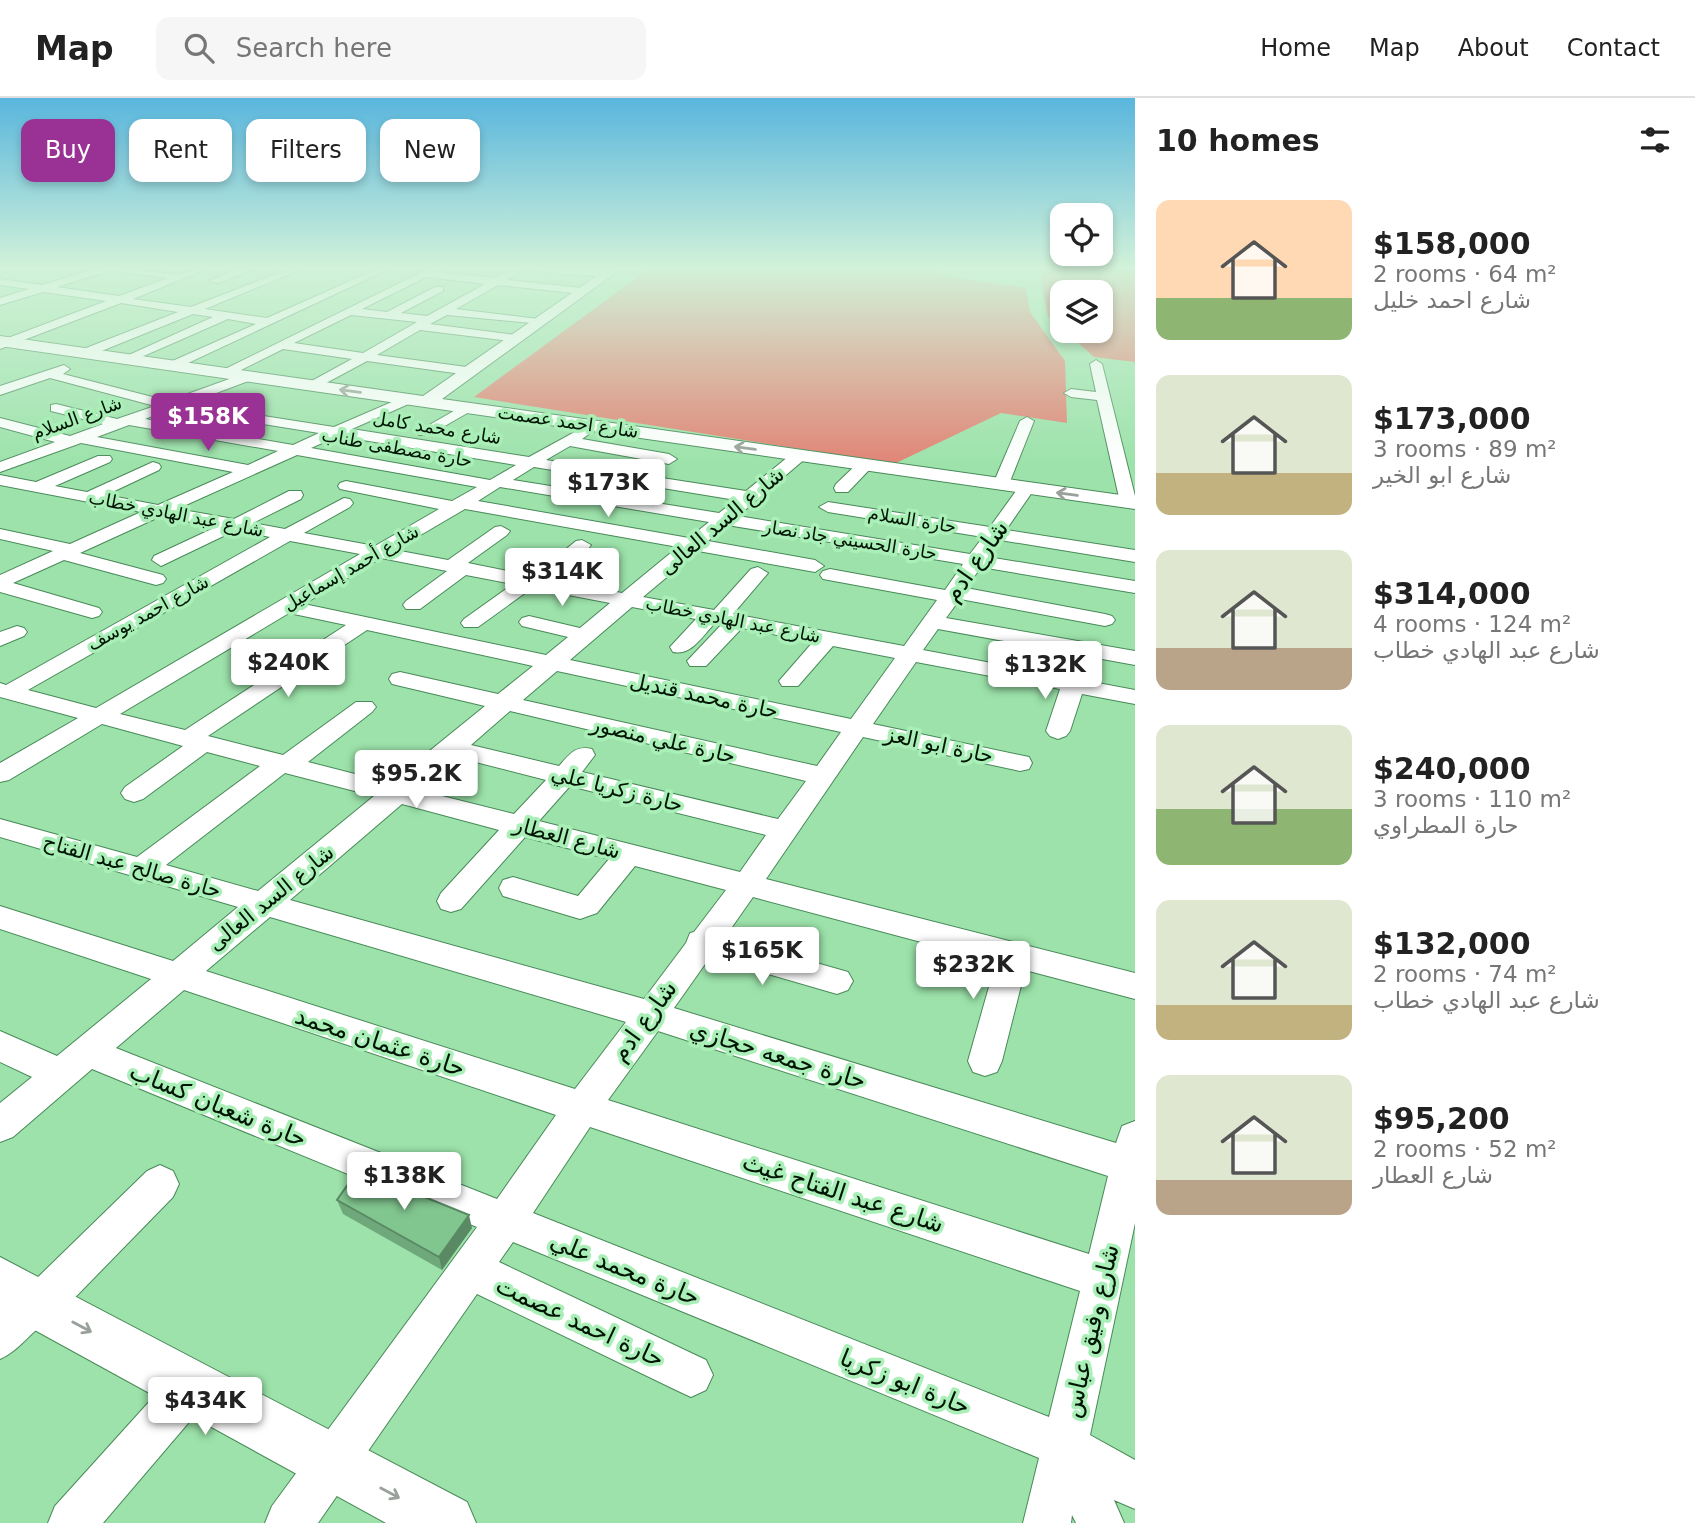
<!DOCTYPE html>
<meta charset="utf-8">
<style>
:root{--surface:#fff;--page:#f6f6f6;--text:#222;--muted:#767676;--line:#e0e0e0;--accent:#9a3194}
body{margin:0;font-family:"DejaVu Sans","Noto Sans Arabic",sans-serif;background:var(--page);color:var(--text);height:100vh;display:flex;flex-direction:column;font-size:26px;white-space:nowrap}
*{box-sizing:border-box;margin:0}
p{font-size:23px;color:var(--muted)}
.icon{flex:none;width:38px;height:38px;fill:none;stroke:currentColor;stroke-width:2;stroke-linecap:round;stroke-linejoin:round}
.map{position:relative;flex:1;overflow:hidden}
.side{display:flex;flex-direction:column;background:var(--surface);width:560px}
.side>*{flex:none}
.top-card{position:absolute;left:21px;top:21px;width:665px;height:63px;display:flex;gap:14px}
.controls{position:absolute;left:1050px;top:105px;display:grid;gap:14px}
.controls a{display:grid;place-items:center;width:63px;height:63px;border-radius:14px;background:var(--surface);box-shadow:0 4px 10px #0003;font-size:35px}
.price{position:absolute;translate:-50% -60px;padding:0 16px;border-radius:7px;background:#fff;color:#222;font-size:23px;line-height:46px;filter:drop-shadow(0 2px 4px #0008)}
.price::after{content:'';position:absolute;left:50%;top:42px;width:21px;height:16px;margin-left:-10px;background:inherit;clip-path:polygon(0 0,100% 0,50% 100%)}
.price.selected{background:var(--accent);color:#fff}
ul{padding:0;list-style:none}
li{display:flex;align-items:center;gap:21px;height:175px;padding:0 21px}
li span{display:grid;place-items:center;flex:none;width:196px;height:140px;border-radius:14px;color:#555}
li>.icon{margin-inline-start:auto}
span .icon{width:84px;height:84px;fill:#fffc;stroke-width:1}
li b{font-size:30px}
h2{display:flex;justify-content:space-between;align-items:center;height:84px;padding:0 21px;font-size:30px}
.tag{padding:0 24px;border-radius:14px;background:var(--surface);box-shadow:0 4px 10px #0003;font-size:24px;line-height:63px}
.tag.selected{background:var(--accent);color:#fff}
header{display:flex;align-items:center;gap:42px;box-sizing:border-box;height:98px;padding:0 35px;background:var(--surface);border-bottom:2px solid var(--line)}
header strong{font-size:33px}
nav{display:flex;gap:38px;margin-inline-start:auto;font-size:24px}
.search{width:490px;height:63px;background:var(--page);display:flex;align-items:center;gap:18px;box-sizing:border-box;padding:0 24px;border-radius:14px;color:var(--muted);font-size:26px}
main{display:flex;flex:1;min-height:0}
.map>svg:first-child{display:block}
.green{fill:#e18374}
.lines{fill:none;stroke-linecap:round;stroke-linejoin:round}
.minor-casing{stroke:#488a58;stroke-width:2}
.major-casing{stroke:#488a58;stroke-width:2}
.minor{fill:#fff;fill-rule:evenodd}
.major{fill:#fff;fill-rule:evenodd}
.wall{fill:#6fa97b}
.shaded-wall{fill:#5a8a64}
.building{fill:#81c58f;stroke:#5a8a64;stroke-width:2}
.oneway{stroke:#99a19a}
.labels{text-anchor:middle;stroke-width:7;stroke-linejoin:round;paint-order:stroke}
.far-street-label{font-size:18px;fill:#001503;stroke:#a9efb7}
.street-label{font-size:21px;fill:#001503;stroke:#a9efb7}
.near-street-label{font-size:24px;fill:#001503;stroke:#a9efb7}
</style>
<header>
<strong>Map</strong>
<div class="search"><svg class="icon" aria-label="search" viewBox="0 0 24 24"><circle cx="10" cy="10" r="6"/><path d="M15 15l6 6"/></svg>Search here</div>
<nav><a>Home</a><a>Map</a><a>About</a><a>Contact</a></nav>
</header>
<main>
<div class="map">
<svg width="1135" height="1425" viewBox="0 0 1135 1425">
<rect width="100%" height="100%" fill="#9ce2aa"/>
<!-- green -->
<g class="green">
<path d="M650,170H938V177L1026,190L1030,214L1065,263L1067,325L1001,315L894,366L474,299Z"/>
<path d="M1042,170H1135V264L1094,259L1065,233H1101V194H1062V231L1048,218L1042,191Z"/>
</g>
<g class="lines">
<!-- minor casing -->
<g class="minor-casing">
<g id="minor">
<path d="M98,170C125,170 150,174 176,176C186,176 197,170 209,170L133,201L191,209L291,170H304L205,211L267,220L379,170H391L173,272L167,268L168,265L256,226L228,221L130,264H122L120,261L213,219L193,216L89,258H81V252L178,214L121,205L0,251V243L106,203L43,194L0,207V200L29,191L0,187V181L42,187ZM111,172L114,173L168,180L119,198L57,189Z"/>
<path d="M240,170L254,171L218,185L209,183Z"/>
<path d="M430,170H442L436,174L494,180L513,170H525L507,182L582,190L587,193L582,196L498,187L456,211L538,221L542,222V226L447,217L430,226L515,237L521,241L519,244L420,232L377,257L474,270L476,273L469,277L367,263L313,292L308,291V285L352,261L283,251L229,278H219L217,275ZM426,179L485,186L427,218L401,215L443,193V189H435L387,214L362,211ZM351,217L417,224L363,255L294,245Z"/>
<path d="M530,170L607,173L612,176L607,179L535,173Z"/>
<path d="M1096,262L1102,266L1135,398V406L1128,409L1120,404L1097,302L1071,299L1064,295L1071,291L1096,294L1090,266Z"/>
<path d="M64,267L70,271L63,276L168,303L246,275L251,276V282L187,306L334,329L408,297L413,298V304L352,331L529,359L593,324L600,328L582,341L669,356L677,361L669,366L570,348L546,362L746,393L794,354H806L808,357L806,360L738,418L970,456L983,439L828,414L819,409L828,404L990,429L1021,386L1027,385L1035,390L1006,432L1135,452V464L1000,442L988,459L1135,483V495L981,469L966,490L1105,516L1112,518L1115,522L1112,526L1105,528L960,501L946,520L1135,553V567L938,531L923,552L1135,592V606L1082,596L1070,633L1066,638L1058,641L1050,638L1046,633L1060,591L916,564L873,626L1029,659L1032,665L1029,671L1020,673L863,639L766,781L1135,875V901L1025,872L1002,963L997,974L985,978L973,974L968,963L996,864L753,799L725,839L848,874L853,883L848,892L837,896L710,859L674,910L1116,1045L1122,1028L1135,1023V1125L1090,1337L1135,1362V1411L1114,1402L1124,1425H1076L1072,1417L1071,1425H1023L1039,1360L513,1144L499,1164L706,1262L713,1277L706,1292L691,1299L676,1292L477,1196L318,1425H265L272,1408L477,1129L92,971L13,1039L0,1044V1005L32,979L0,964V933L57,958L151,881L0,831V808L173,863L238,809L0,739V721L137,759L260,668L207,654L143,701L134,704L125,701L121,695L125,689L183,648L102,626L9,682L0,684V665L78,620L0,599V585L6,587L270,439L236,432L161,468L152,462L154,458L216,429L161,418L80,455L163,477L166,481L163,485L156,487L64,462L13,485L99,510L102,514L99,518L92,520L0,494V477L53,453L0,441V431L70,446L141,414L0,387V377L36,384L98,358H110L112,361L110,364L55,388L87,394L153,364L159,366L161,369L159,372L106,397L158,407L233,374L81,345L0,374V364L55,344L0,329V320L70,338L103,326L51,313V307L56,306L117,321L155,308L50,280L0,297V288ZM170,311L319,335L293,347L145,321ZM129,327L278,353L248,367L97,339ZM338,338L516,367L490,382L311,350ZM297,357L477,389L452,403L346,383L340,385L338,388L340,391L439,411L375,448L304,435L350,409L353,405L350,401L344,400L285,431L253,425L301,401L303,397L301,393H289L234,421L177,411ZM534,369L736,402L719,415L513,382ZM500,389L709,424L689,440L478,403ZM465,411L678,449L622,495L552,482L588,451L591,447L582,442L576,443L533,478L468,465L507,437L510,433L501,428L495,429L448,462L395,452ZM727,427L963,466L945,492L830,471L823,473L820,477L823,481L937,502L904,548L733,516L768,475L758,469L751,471L714,512L643,499L698,453L815,474L824,468L815,462L708,443ZM290,443L360,456L96,610L28,592ZM381,460L447,473L406,503L403,507L406,511H420L466,477L513,486L464,521L461,525L464,529H478L532,490L610,505L580,530L529,518L522,520L519,524L522,528L568,539L546,557L304,506ZM632,509L696,521L670,549L673,554C692,558 703,537 715,525L722,526L687,563L690,568H706L742,530L813,544L779,583L782,588H798L833,548L895,560L851,621L570,562ZM289,515L346,527L185,632L120,616ZM367,532L533,568L498,596L400,574L392,576L389,581L392,586L485,608L390,685L308,664L372,614L376,609L372,604H356L283,657L208,638ZM557,573L841,634L817,668L523,602ZM510,613L806,683L778,721L582,674L595,657L592,651C575,647 569,657 559,668L471,647ZM456,659L546,682L514,716L418,692ZM285,675L374,698L258,793L166,767ZM570,688L766,737L740,774L539,723ZM402,706L499,732L441,795L437,803L441,811L451,814L461,811L525,739L609,761L578,798L513,779L503,782L499,790L503,798L580,821L597,815L635,768L726,792L694,834L690,835L686,845L644,901L290,802ZM270,819L626,924L575,991L206,873ZM184,892L556,1017L497,1101L116,950ZM658,933L1108,1078L1089,1156L608,1002ZM590,1029L1080,1193L1049,1319L533,1115Z"/>
<path d="M466,306L473,310L471,313L429,337H419L417,334Z"/>
<path d="M1027,319L1034,323L1009,386L1001,391L995,389L993,386L1020,323Z"/>
<path d="M865,362L873,367L871,370L848,394H836L834,390L836,386L859,364Z"/>
<path d="M17,528L24,530L27,534L24,538L0,548V534Z"/>
<path d="M160,1067L173,1073L179,1086L173,1099L54,1221C31,1230 23,1251 0,1261V1209L20,1189L34,1183L147,1073Z"/>
<path d="M192,1266L207,1273L214,1288L207,1303L103,1425H48L55,1408L177,1273Z"/>
</g>
</g>
<!-- major casing -->
<g class="major-casing">
<g id="major">
<path d="M608,170H622L442,301L1135,399V411L0,248V238L423,298Z"/>
<path d="M0,1159L467,1404L476,1425H386L0,1213Z"/>
</g>
</g>
<!-- minor -->
<use href="#minor" class="minor"/>
<!-- major -->
<use href="#major" class="major"/>
</g>
<!-- wall -->
<path class="wall" d="M337,1102L472,1130L442,1172L343,1116Z"/>
<!-- shaded-wall -->
<path class="shaded-wall" d="M469,1117L472,1130L442,1172L439,1159Z"/>
<!-- building -->
<path class="building" d="M358,1072L469,1117L439,1159L337,1102Z"/>
<!-- one-way arrows -->
<defs><path id="oneway-shaft" d="M-6 0H5M1.5-3L5.5 0L1.5 3" fill="none" stroke-width="1.6" stroke-linecap="round" stroke-linejoin="round" transform="scale(1.75)"/></defs>
<g class="oneway">
<use href="#oneway-shaft" transform="translate(350 293) rotate(-172)"/>
<use href="#oneway-shaft" transform="translate(745 350) rotate(-172)"/>
<use href="#oneway-shaft" transform="translate(1067 396) rotate(-172)"/>
<use href="#oneway-shaft" transform="translate(82 1229) rotate(28)"/>
<use href="#oneway-shaft" transform="translate(390 1395) rotate(28)"/>
</g>
<!-- sky -->
<linearGradient id="sky" x2="0" y2="1"><stop stop-color="#59b6dd"/><stop offset="0.46" stop-color="#d2f2d9"/><stop offset="1" stop-color="#d2f2d9" stop-opacity="0"/></linearGradient>
<rect width="1135" height="369" fill="url(#sky)"/>
<g class="labels">
<!-- far-street labels -->
<g class="far-street-label">
<text transform="translate(77 320) rotate(-20)" y="6">شارع السلام</text>
<text transform="translate(568 324) rotate(8)" y="6">شارع احمد عصمت</text>
<text transform="translate(437 330) rotate(9)" y="6">شارع محمد كامل</text>
<text transform="translate(397 350) rotate(10)" y="6">حارة مصطفى طناب</text>
<text transform="translate(176 416) rotate(11)" y="6">شارع عبد الهادي خطاب</text>
<text transform="translate(912 422) rotate(9)" y="6">حارة السلام</text>
<text transform="translate(850 442) rotate(9)" y="6">حارة الحسيني جاد نصار</text>
<text transform="translate(351 470) rotate(-30)" y="6">شارع أحمد إسماعيل</text>
<text transform="translate(148 515) rotate(-29)" y="6">شارع احمد يوسف</text>
<text transform="translate(733 522) rotate(11)" y="6">شارع عبد الهادي خطاب</text>
</g>
<!-- street labels -->
<g class="street-label">
<text transform="translate(722 423) rotate(-40)" y="7">شارع السد العالى</text>
<text transform="translate(704 598) rotate(12)" y="7">حارة محمد قنديل</text>
<text transform="translate(663 642) rotate(13)" y="7">حارة علي منصور</text>
<text transform="translate(939 647) rotate(12)" y="7">حارة ابو العز</text>
<text transform="translate(617 691) rotate(14)" y="7">حارة زكريا علي</text>
<text transform="translate(567 740) rotate(15)" y="7">شارع العطار</text>
<text transform="translate(132 768) rotate(16)" y="7">حارة صالح عبد الفتاح</text>
<text transform="translate(271 800) rotate(-39)" y="7">شارع السد العالى</text>
</g>
<!-- near-street labels -->
<g class="near-street-label">
<text transform="translate(976 463) rotate(-55)" y="8">شارع ادم</text>
<text transform="translate(644 923) rotate(-54)" y="8">شارع ادم</text>
<text transform="translate(380 944) rotate(18)" y="8">حارة عثمان محمد</text>
<text transform="translate(778 957) rotate(17)" y="8">حارة جمعه حجازي</text>
<text transform="translate(218 1007) rotate(22)" y="8">حارة شعبان كساب</text>
<text transform="translate(843 1095) rotate(18)" y="8">شارع عبد الفتاح غيث</text>
<text transform="translate(625 1171) rotate(22)" y="8">حارة محمد علي</text>
<text transform="translate(580 1224) rotate(25)" y="8">حارة احمد عصمت</text>
<text transform="translate(1091 1233) rotate(-77)" y="8">شارع وفيق عباس</text>
<text transform="translate(905 1284) rotate(22)" y="8">حارة ابو زكريا</text>
</g>
</g>
</svg>
<div class="controls">
<a><svg class="icon" aria-label="locate" viewBox="0 0 24 24"><circle cx="12" cy="12" r="6"/><path d="M12 2v4M12 18v4M2 12h4M18 12h4"/></svg></a>
<a><svg class="icon" aria-label="layers" viewBox="0 0 24 24"><path d="M12 4l9 5-9 5-9-5zM3 14l9 5 9-5"/></svg></a>
</div>
<b class="price selected" style="left:208px;top:355px">$158K</b>
<b class="price" style="left:608px;top:421px">$173K</b>
<b class="price" style="left:562px;top:510px">$314K</b>
<b class="price" style="left:288px;top:601px">$240K</b>
<b class="price" style="left:1045px;top:603px">$132K</b>
<b class="price" style="left:416px;top:712px">$95.2K</b>
<b class="price" style="left:762px;top:889px">$165K</b>
<b class="price" style="left:973px;top:903px">$232K</b>
<b class="price" style="left:404px;top:1114px">$138K</b>
<b class="price" style="left:205px;top:1339px">$434K</b>
<div class="top-card">
<a class="tag selected">Buy</a>
<a class="tag">Rent</a>
<a class="tag">Filters</a>
<a class="tag">New</a>
</div>
</div>
<section class="side">
<h2>10 homes<svg class="icon" aria-label="filters" viewBox="0 0 24 24"><path d="M4 7h16M4 17h16"/><circle cx="9" cy="7" r="2"/><circle cx="15" cy="17" r="2"/></svg></h2>
<ul>
<li><span style="background:linear-gradient(#ffd9b3 70%,#8fb573 0)"><svg class="icon" aria-label="home" viewBox="0 0 24 24"><path d="M3 11l9-7 9 7M6 9v11h12V9"/></svg></span><div><b>$158,000</b><p>2 rooms · 64 m²</p><p>شارع احمد خليل</p></div></li>
<li><span style="background:linear-gradient(#dfe7d0 70%,#c2b280 0)"><svg class="icon" aria-label="home" viewBox="0 0 24 24"><path d="M3 11l9-7 9 7M6 9v11h12V9"/></svg></span><div><b>$173,000</b><p>3 rooms · 89 m²</p><p>شارع ابو الخير</p></div></li>
<li><span style="background:linear-gradient(#dfe7d0 70%,#b9a48a 0)"><svg class="icon" aria-label="home" viewBox="0 0 24 24"><path d="M3 11l9-7 9 7M6 9v11h12V9"/></svg></span><div><b>$314,000</b><p>4 rooms · 124 m²</p><p>شارع عبد الهادي خطاب</p></div></li>
<li><span style="background:linear-gradient(#dfe7d0 60%,#8fb573 0)"><svg class="icon" aria-label="home" viewBox="0 0 24 24"><path d="M3 11l9-7 9 7M6 9v11h12V9"/></svg></span><div><b>$240,000</b><p>3 rooms · 110 m²</p><p>حارة المطراوي</p></div></li>
<li><span style="background:linear-gradient(#dfe7d0 75%,#c2b280 0)"><svg class="icon" aria-label="home" viewBox="0 0 24 24"><path d="M3 11l9-7 9 7M6 9v11h12V9"/></svg></span><div><b>$132,000</b><p>2 rooms · 74 m²</p><p>شارع عبد الهادي خطاب</p></div></li>
<li><span style="background:linear-gradient(#dfe7d0 75%,#b9a48a 0)"><svg class="icon" aria-label="home" viewBox="0 0 24 24"><path d="M3 11l9-7 9 7M6 9v11h12V9"/></svg></span><div><b>$95,200</b><p>2 rooms · 52 m²</p><p>شارع العطار</p></div></li>
</ul>
</section>
</main>
